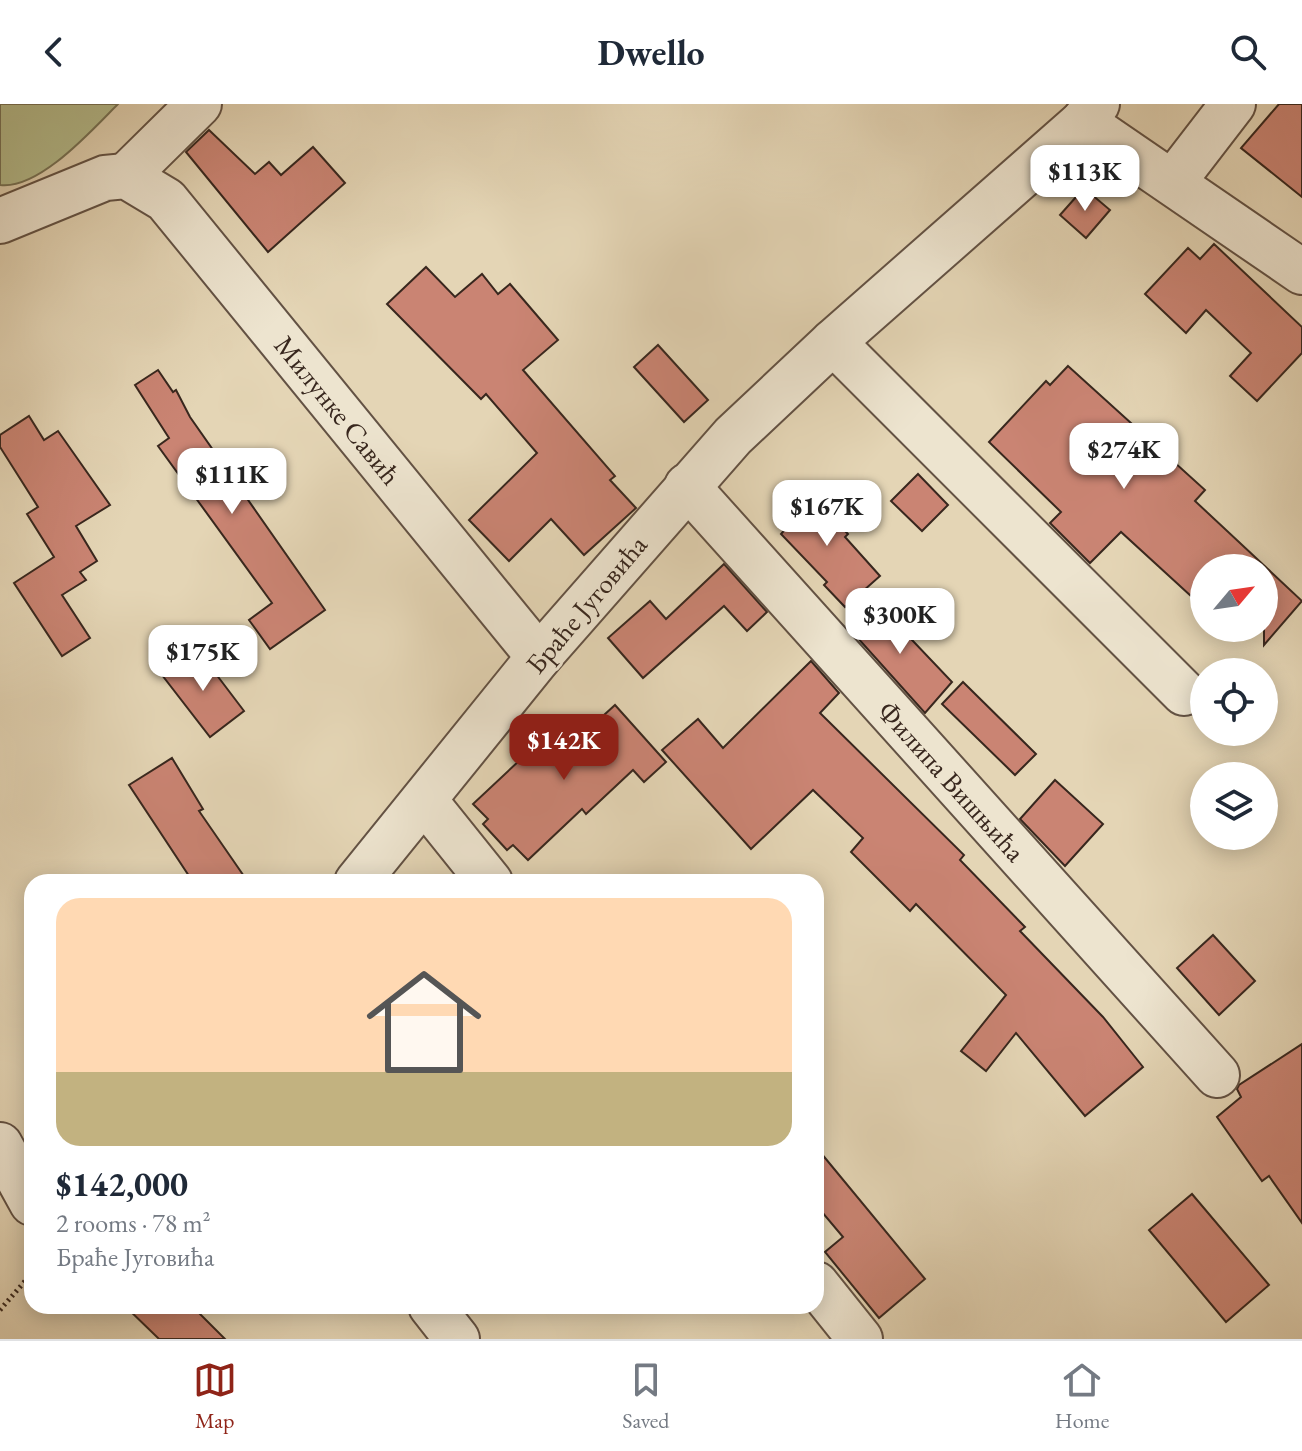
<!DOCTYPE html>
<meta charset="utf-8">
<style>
:root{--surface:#fff;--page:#f6f6f7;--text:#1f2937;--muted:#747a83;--line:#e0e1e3;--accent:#8f2418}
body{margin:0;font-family:"EB Garamond",serif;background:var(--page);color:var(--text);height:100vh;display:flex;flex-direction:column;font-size:30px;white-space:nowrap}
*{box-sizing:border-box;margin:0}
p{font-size:26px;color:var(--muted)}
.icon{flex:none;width:44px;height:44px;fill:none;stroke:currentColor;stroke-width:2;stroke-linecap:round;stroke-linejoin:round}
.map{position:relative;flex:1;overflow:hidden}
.details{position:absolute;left:24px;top:770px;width:800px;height:440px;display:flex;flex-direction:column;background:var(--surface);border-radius:24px;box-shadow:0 4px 20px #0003}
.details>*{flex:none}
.needle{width:52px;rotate:61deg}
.fabs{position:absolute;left:1190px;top:450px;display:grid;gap:16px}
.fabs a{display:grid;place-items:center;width:88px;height:88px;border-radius:50%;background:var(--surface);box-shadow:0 4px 20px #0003;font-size:40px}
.price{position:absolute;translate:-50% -68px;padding:0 18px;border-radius:16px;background:#fff;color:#222;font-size:26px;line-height:52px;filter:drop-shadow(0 2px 4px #0008)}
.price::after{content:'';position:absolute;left:50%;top:48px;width:24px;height:18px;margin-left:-12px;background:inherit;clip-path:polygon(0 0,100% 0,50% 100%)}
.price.on{background:var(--accent);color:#fff}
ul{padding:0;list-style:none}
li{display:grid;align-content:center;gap:16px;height:424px;padding:0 32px}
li+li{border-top:2px solid var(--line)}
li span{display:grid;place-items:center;height:248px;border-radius:24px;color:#555}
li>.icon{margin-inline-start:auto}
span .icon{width:144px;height:144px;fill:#fffc;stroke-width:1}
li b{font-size:34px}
header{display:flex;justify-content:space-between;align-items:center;height:104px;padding:0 32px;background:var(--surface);font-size:36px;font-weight:700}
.tabs{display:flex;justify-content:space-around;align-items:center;height:112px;border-top:2px solid var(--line);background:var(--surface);font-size:22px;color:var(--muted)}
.tabs a{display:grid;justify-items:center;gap:4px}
.tabs .on{color:var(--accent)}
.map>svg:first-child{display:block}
.green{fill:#b5bd8d;stroke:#767256;stroke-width:2}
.building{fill:#ca8473;stroke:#38271e;stroke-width:2}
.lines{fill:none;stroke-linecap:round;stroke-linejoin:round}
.minor-casing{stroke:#635244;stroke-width:48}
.path{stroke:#38271e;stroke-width:5;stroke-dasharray:2 4;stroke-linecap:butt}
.minor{stroke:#ede4cf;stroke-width:44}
.labels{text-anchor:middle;stroke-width:6;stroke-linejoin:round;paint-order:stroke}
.street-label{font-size:28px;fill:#38271e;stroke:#ede4cf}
</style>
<header><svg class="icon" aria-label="back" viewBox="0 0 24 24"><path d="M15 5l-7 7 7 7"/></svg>Dwello<svg class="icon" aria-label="search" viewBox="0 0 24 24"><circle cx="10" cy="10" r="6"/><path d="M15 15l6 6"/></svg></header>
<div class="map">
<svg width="1302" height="1235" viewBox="0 0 1302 1235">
<rect width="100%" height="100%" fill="#e4d5b5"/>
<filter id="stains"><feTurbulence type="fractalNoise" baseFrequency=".0025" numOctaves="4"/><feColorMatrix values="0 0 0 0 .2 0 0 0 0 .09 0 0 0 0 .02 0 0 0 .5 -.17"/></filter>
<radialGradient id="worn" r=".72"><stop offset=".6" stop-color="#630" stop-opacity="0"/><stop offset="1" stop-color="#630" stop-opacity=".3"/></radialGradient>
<!-- green -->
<path class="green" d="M0,0H118C92,26 39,86 0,81Z"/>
<!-- building -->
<g class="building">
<path d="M1279,0H1302V93L1241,44Z"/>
<path d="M209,26L255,70L269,58L281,71L313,43L345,79L268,148L186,48Z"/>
<path d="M1084,84L1110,106L1086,134L1060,111Z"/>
<path d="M1214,140L1302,223V249L1257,297L1230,272L1251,249L1206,206L1186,229L1145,190L1188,144L1200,155Z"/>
<path d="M426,163L455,193L482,170L498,190L510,180L558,236L523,266L615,372L610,376L636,404L584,451L551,415L509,457L469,416L537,349L486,290L481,295L387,200Z"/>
<path d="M658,241L708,296L684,318L634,263Z"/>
<path d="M1068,262L1205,386L1195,397L1302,497L1264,541V464H1204V504L1121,428L1090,459L1050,419L1061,408L989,338L1046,277L1050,281Z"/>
<path d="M158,266L173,288L176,286L190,313L325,506L270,545L249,516L272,499L158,342L169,334L135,281Z"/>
<path d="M29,312L44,336L58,327L110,401L76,422L97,457L80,468L86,476L62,491L90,534L62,552L14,479L54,453L27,410L38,403L0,343V331Z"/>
<path d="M918,370L948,401L922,427L891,397Z"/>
<path d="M803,385L848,430L845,433L880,472L845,503L824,481L827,478L781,430L789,421L778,410Z"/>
<path d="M724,460L767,508L747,527L724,502L643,574L608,534L650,497L666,515Z"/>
<path d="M874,496L952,578L925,609L847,522Z"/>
<path d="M197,545L244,607L210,633L162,571Z"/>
<path d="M811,557L839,589L820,609L964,751L960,756L1025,823L1020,827L1103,913L1143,963L1085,1012L1016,929L986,967L961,947L1006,891L916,800L910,807L851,748L863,734L813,686L751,745L662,646L698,615L723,644Z"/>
<path d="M963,578L1036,650L1015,671L942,600Z"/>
<path d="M615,601L666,658L644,678L633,666L586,710L582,705L528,756L513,741L507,746L483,720L488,715L473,700L553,625L569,643Z"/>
<path d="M172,654L203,705L199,707L248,778H193L129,681Z"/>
<path d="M1055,676L1103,720L1065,762L1020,715Z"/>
<path d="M1213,831L1255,877L1219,911L1177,864Z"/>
<path d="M1302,940V1119L1269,1072L1262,1077L1217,1013L1241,993L1237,985L1239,981Z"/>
<path d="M816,1043L925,1175L879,1214L825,1148L843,1133L816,1101Z"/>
<path d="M1192,1090L1269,1181L1226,1218L1149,1126Z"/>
<path d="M125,1202H192L225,1235H159Z"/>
</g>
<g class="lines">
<!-- minor casing -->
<g class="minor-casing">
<g id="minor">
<path d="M1083,18L1302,168"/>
<path d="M126,72L199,0"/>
<path d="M1173,78L1233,0"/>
<path d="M0,117L105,74L126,72L166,96L539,553"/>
<path d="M833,238L1184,589"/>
<path d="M687,382L1217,971"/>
<path d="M425,697L490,778"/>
<path d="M357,778L539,553L733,332L833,238L1083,18L1097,0"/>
<path d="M0,1041L32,1099"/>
<path d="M816,1180L860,1235"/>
<path d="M431,1202L457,1235"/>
</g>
</g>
<!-- path -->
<path class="path" d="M0,1206L32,1169"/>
<!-- minor -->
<use href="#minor" class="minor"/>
</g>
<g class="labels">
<!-- street labels -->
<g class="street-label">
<text transform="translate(338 306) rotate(51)" y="10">Милунке Савић</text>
<text transform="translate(586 500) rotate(-50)" y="10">Браће Југовића</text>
<text transform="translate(952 677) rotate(48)" y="10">Филипа Вишњића</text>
</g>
</g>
<rect width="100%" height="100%" filter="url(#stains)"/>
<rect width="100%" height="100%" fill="url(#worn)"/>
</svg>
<div class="fabs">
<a><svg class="needle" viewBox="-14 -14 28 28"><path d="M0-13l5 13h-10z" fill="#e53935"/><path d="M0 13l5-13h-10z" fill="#747a83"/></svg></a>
<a><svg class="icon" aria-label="locate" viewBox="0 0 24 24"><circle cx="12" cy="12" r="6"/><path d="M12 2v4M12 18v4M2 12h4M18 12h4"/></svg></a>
<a><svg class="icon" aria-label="layers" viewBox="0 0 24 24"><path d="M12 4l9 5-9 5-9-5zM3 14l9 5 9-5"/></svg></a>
</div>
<b class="price" style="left:1085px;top:109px">$113K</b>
<b class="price" style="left:1124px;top:387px">$274K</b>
<b class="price" style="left:232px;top:412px">$111K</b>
<b class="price" style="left:827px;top:444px">$167K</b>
<b class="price" style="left:900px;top:552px">$300K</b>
<b class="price" style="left:203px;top:589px">$175K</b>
<b class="price on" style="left:564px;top:678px">$142K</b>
<section class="details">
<ul>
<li><span style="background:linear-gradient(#ffd9b3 70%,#c2b280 0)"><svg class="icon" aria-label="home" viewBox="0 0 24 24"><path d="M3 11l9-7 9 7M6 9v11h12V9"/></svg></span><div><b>$142,000</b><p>2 rooms · 78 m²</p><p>Браће Југовића</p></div></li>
</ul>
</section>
</div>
<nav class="tabs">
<a class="on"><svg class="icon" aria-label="map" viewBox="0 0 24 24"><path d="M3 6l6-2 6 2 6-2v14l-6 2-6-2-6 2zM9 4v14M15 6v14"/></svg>Map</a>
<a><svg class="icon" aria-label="saved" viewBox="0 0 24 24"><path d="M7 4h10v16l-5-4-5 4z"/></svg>Saved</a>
<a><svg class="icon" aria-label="home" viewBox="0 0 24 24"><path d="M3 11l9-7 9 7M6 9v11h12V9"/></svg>Home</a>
</nav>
